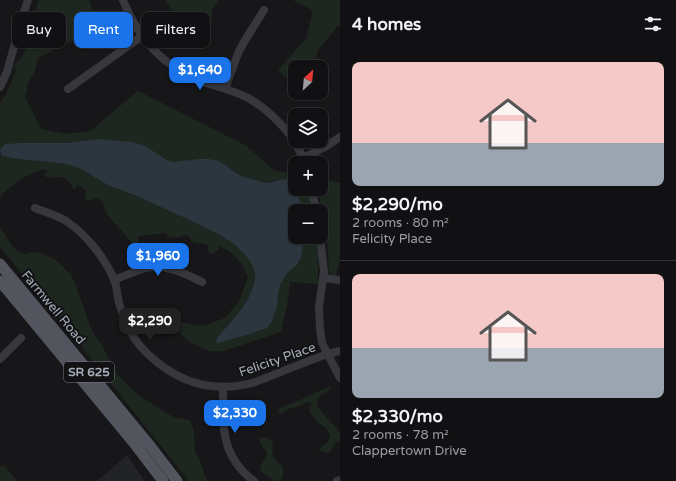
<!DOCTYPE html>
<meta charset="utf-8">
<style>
:root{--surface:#111113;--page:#1a1a1c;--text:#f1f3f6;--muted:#9c9da0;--line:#303133;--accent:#1a73e8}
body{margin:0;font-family:"Varela Round",sans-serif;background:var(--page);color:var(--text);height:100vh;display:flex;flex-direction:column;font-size:15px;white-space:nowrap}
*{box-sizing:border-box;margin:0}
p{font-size:13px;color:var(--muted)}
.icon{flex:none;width:22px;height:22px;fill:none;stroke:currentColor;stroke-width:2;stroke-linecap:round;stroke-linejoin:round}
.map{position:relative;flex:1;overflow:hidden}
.side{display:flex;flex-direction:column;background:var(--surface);width:336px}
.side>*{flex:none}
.hud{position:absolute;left:12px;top:12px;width:268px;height:36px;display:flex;gap:8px}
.needle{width:26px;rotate:26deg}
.controls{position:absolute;left:288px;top:60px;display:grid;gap:8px}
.controls a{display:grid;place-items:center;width:40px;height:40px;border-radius:8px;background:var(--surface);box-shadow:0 1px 3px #0004,0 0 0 1px var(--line);font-size:20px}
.price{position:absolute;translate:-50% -34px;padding:0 9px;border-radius:8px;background:var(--accent);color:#fff;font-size:13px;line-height:26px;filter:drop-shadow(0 1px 2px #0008)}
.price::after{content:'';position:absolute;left:50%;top:24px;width:12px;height:9px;margin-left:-6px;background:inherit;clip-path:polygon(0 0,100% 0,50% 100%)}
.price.on{background:#222;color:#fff}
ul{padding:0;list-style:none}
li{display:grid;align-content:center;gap:8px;height:212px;padding:0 12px}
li+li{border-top:1px solid var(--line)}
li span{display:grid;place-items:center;height:124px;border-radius:8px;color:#555}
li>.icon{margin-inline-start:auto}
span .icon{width:72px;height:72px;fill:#fffc;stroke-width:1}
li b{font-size:17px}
h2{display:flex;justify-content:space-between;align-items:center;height:48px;padding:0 12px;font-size:17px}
.tag{padding:0 14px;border-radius:8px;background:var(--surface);box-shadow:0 1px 3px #0004,0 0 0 1px var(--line);font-size:14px;line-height:36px}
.tag.on{background:var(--accent);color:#fff}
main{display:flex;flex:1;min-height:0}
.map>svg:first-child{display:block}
.built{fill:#222326}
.green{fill:#1e271f}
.water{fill:#2b363e}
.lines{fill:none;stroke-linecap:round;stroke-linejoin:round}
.minor{stroke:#37383e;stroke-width:8}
.major{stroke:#53555e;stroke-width:11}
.labels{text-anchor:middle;stroke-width:4;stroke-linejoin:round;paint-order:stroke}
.shield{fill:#121214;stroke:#7a7f88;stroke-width:1}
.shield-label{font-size:12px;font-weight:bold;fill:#a7aeba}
.street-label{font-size:13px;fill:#a7aeba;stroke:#121214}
</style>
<main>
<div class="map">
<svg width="340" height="481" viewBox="0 0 340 481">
<rect width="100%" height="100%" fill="#171719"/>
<!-- built -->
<path class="built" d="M127,455L145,481H97Z"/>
<!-- green -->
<g class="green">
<path d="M39,0H89L95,19L94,27L81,36L38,58L35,71L28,84L25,97L41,129L66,134L90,131L138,91L245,145L275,171L295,173V189H308L312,211H301L300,203L276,180L267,183L241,176L219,161L173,162L167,160L147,147L98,139L67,143H18L5,144L0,148V103L6,94L16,71L14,65L16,62L19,61L28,47L31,28Z"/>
<path d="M165,0H219L212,9L211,20L204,37L185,31Z"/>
<path d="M295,0H340V26L337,27L318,50L314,67H295V86L278,70L306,39L313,12C307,5 302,6 294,1Z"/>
<path d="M0,149L1,155C24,163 50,159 73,166C86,170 97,180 110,186C115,188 120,189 124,191C145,199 165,209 185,218C199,225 215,231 228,240C239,247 254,262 255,275C256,277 255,281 254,283C248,305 231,321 217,338H235L250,334L267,328L278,294L280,285L288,272L297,265L301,258L304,237H316L318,253V284L290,282L287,305L281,332L224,351H209L189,342L164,316L185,323L203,326L225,318L239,301L248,277C242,263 234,252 219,246V250L211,254L208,251V245L193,242L189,238V236L184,235L181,237H174L168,238L166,233L138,236L139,243L136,246L132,243L106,213L103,203L97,198L89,201L85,199L86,190L77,184V187L74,189C71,186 69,181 66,179C59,174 52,180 44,176L46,171H49C36,165 8,188 0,197Z"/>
<path d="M321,179L340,183V259L336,276L331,274L329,271L327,240L318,189H321Z"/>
<path d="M0,227L13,247L21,253L26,254L32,252L41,253L48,256L57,261L71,275L75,283L90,326L95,336L102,345L115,371L125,383L140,396L173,417L190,420L194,431L195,453L200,461L206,478L207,481H189L58,317L0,247Z"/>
<path d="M329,387L331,389L324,393L318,398L317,405L321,411L340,432V441L334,445L330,452L326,453L319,450L321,447L327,443L330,436L326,428L317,422L309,411L312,403L308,402L297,407L290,408L281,414L278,412V410C283,405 289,405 295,402C307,398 317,391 329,387Z"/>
<path d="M263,437L269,438L273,444L272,452L276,461C284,465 286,474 280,481C272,481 267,476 261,471L260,466L266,458L267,452L260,443L259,438Z"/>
<path d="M3,464L17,481H0V467Z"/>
</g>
<!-- water -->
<path class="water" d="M98,139L133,142L147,147L167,160L173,162L199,159H208L219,161L241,176L267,183L284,179C286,180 288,181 290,182C298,188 300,202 301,211H295V237H304L301,258L297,265L288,272L280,285L278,294L277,306L272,321L267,328L250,334L218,343L216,342L217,338C231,321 248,306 254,283C255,281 256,277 255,275C254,262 239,247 228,240C215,231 199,225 185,218C165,209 145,199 124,191C120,189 115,188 110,186C97,180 86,170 73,166C50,159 24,163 1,155L0,149L5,144L18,143H67Z"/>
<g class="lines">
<!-- minor -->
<g class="minor">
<path d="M123,0C137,36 162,66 198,80C216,87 234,90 250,99C268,110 287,128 297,146C300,152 303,157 305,163"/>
<path d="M0,87L7,72L22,18L28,0"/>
<path d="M225,88L239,51L247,37L264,10"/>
<path d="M68,89L142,36"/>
<path d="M303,158L325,147L340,137"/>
<path d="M312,189L316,211"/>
<path d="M35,208C45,212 56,215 66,221C86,234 104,257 114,279C117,286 117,295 119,303C121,310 124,318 127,325C135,343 149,357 165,368C191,386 221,391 252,383C262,380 273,375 283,371C298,365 313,359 328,354L340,351"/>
<path d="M320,237L324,271L319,307L320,329L322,343L340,378"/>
<path d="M324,278L340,280"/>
<path d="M114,280C124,276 135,271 146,268C167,264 184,273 202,282"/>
<path d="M0,359L21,338"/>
<path d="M223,387C223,425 220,456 254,481"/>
<path d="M337,481L340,480"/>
</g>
<!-- major -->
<g class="major">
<path d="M0,264L151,447L177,481"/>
<path d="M0,281L134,443L163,481"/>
</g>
</g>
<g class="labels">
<!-- shield labels -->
<rect class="shield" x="64" y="362" width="50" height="20" rx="3"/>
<g class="shield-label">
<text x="89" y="376">SR 625</text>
</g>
<!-- street labels -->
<g class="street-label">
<text transform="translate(54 307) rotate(50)" y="5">Farmwell Road</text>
<text transform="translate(277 359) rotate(-19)" y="5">Felicity Place</text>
</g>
</g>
</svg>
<div class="controls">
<a><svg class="needle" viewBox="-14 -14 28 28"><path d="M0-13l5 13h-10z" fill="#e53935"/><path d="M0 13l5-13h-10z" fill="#9c9da0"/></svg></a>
<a><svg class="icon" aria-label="layers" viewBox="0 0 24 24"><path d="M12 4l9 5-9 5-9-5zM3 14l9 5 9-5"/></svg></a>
<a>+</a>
<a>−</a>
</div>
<b class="price" style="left:200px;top:91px">$1,640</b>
<b class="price" style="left:158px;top:277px">$1,960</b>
<b class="price on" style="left:150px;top:342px">$2,290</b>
<b class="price" style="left:235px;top:434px">$2,330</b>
<div class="hud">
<a class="tag">Buy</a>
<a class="tag on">Rent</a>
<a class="tag">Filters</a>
</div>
</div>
<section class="side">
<h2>4 homes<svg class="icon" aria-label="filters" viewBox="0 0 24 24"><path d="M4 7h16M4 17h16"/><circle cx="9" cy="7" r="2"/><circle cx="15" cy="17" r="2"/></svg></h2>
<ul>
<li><span style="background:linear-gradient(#f6c9c9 65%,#9aa5b1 0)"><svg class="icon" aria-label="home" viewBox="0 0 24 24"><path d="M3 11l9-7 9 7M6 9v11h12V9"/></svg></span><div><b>$2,290/mo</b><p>2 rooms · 80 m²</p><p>Felicity Place</p></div></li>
<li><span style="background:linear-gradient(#f6c9c9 60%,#9aa5b1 0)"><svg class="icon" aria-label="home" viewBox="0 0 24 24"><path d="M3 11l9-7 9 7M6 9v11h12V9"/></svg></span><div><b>$2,330/mo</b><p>2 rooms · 78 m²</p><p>Clappertown Drive</p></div></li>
</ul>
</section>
</main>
